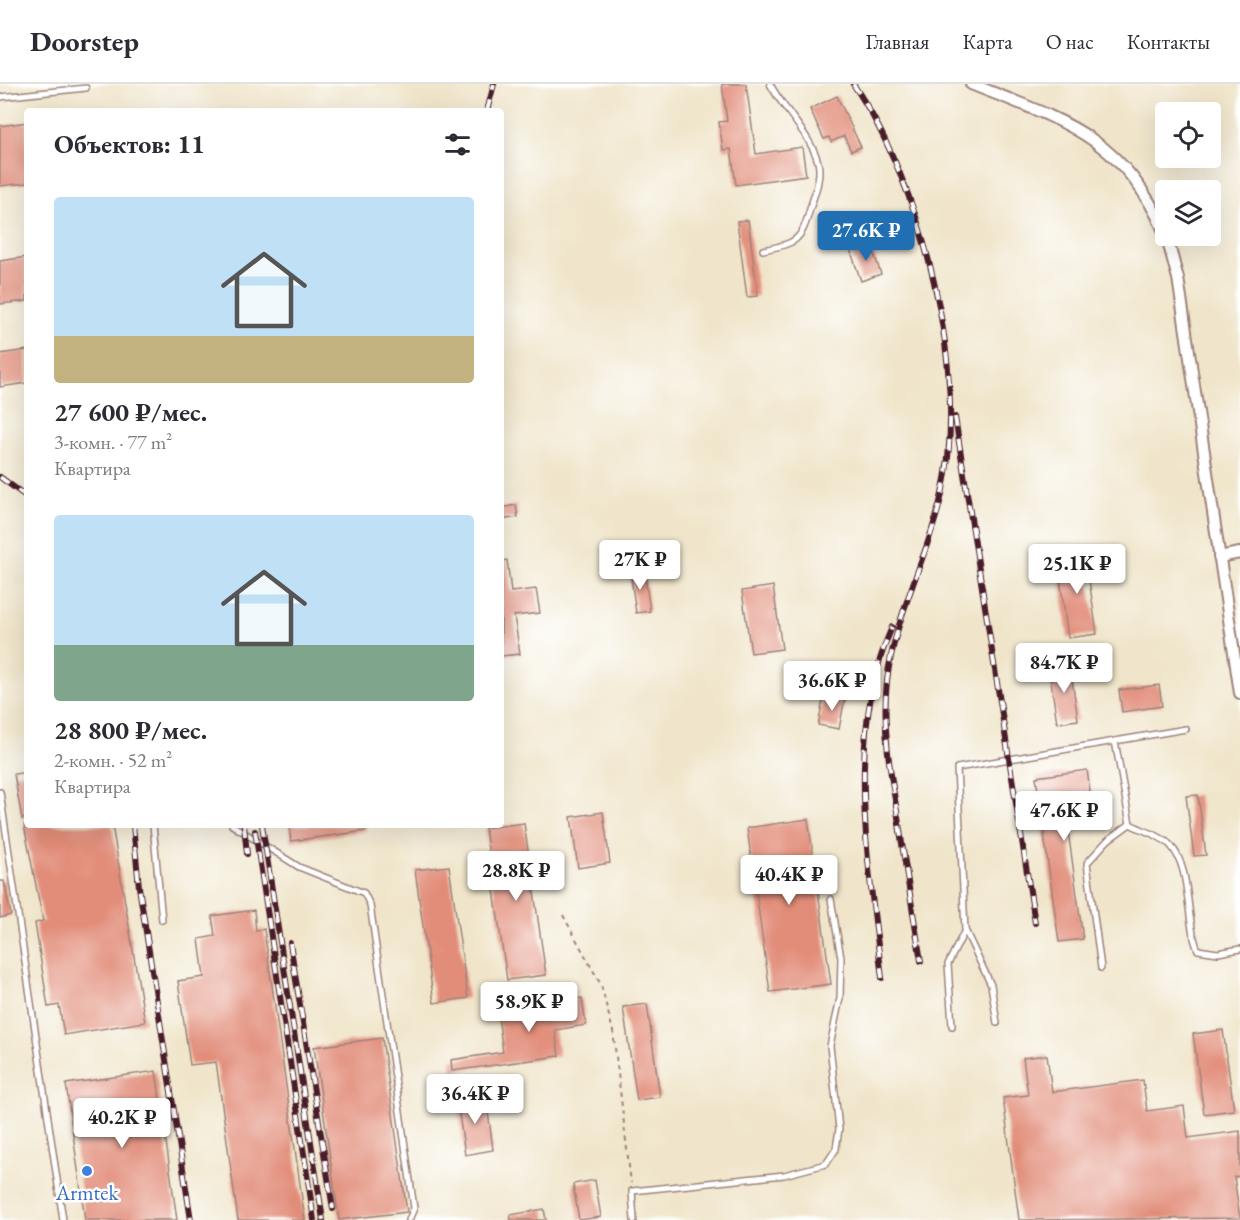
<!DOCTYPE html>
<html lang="ru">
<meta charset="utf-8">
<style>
:root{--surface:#fff;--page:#f2f2f3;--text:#2b2b33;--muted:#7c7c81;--line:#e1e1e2;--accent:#1f6fb2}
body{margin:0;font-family:"EB Garamond",serif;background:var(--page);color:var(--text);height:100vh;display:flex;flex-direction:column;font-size:22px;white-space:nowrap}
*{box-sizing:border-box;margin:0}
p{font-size:20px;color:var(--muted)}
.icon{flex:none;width:33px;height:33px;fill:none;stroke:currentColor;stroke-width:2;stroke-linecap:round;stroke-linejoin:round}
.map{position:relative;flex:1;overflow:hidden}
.sheet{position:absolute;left:24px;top:24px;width:480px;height:720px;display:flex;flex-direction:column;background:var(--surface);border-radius:6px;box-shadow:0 6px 24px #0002}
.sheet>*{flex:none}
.buttons{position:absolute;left:1155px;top:18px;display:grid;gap:12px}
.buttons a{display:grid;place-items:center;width:66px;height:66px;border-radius:6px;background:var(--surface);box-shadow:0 6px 24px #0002;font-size:30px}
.price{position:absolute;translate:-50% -51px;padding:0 14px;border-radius:6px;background:#fff;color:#222;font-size:20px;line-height:39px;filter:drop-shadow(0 2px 3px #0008)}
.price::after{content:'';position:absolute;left:50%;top:36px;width:18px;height:14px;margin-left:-9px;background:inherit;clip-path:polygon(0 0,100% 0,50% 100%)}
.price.current{background:var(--accent);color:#fff}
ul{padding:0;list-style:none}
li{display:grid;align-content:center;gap:12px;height:318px;padding:0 30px}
li span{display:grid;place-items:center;height:186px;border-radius:6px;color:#555}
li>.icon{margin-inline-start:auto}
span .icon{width:108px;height:108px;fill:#fffc;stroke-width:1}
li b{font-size:26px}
h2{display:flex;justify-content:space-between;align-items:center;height:72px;padding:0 30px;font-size:26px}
header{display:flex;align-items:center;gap:36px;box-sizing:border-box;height:84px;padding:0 30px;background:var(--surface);border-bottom:2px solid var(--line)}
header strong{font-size:28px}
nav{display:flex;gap:33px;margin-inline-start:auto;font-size:21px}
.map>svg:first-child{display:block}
.building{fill:#e28d79}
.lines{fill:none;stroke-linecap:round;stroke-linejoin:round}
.lane-casing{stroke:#9d827a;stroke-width:8}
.street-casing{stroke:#9d827a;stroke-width:14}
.path{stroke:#9d827a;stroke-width:2;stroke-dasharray:4.5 4.5;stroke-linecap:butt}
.lane{stroke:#fff;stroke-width:5}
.street{stroke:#fff;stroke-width:10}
.rail-casing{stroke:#4a1f2b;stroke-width:6}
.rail{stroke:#fff;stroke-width:4;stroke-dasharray:11;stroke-linecap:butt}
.shop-dot{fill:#3f7fe0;stroke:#fff;stroke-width:2}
.labels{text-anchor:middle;stroke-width:5;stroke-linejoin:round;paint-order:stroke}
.shop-label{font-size:21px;fill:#366cbe;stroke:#fff}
</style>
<header>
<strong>Doorstep</strong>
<nav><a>Главная</a><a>Карта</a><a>О нас</a><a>Контакты</a></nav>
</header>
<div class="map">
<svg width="1240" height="1136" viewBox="0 0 1240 1136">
<rect width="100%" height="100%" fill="#fff"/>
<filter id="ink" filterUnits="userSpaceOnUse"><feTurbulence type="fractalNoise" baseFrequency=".0167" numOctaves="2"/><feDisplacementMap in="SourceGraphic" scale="12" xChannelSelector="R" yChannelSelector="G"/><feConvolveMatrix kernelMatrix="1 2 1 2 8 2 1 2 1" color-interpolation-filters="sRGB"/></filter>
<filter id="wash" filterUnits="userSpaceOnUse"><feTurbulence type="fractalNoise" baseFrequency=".008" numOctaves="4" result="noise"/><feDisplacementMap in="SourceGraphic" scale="24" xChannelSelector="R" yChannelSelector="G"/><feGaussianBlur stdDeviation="1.35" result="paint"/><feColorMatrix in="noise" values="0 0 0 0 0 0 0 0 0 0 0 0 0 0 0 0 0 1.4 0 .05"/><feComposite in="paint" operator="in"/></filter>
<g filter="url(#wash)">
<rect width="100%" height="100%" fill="#f0e5ca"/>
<g id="blocks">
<!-- building -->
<g class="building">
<path d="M722,0H746L756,70L802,63L806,91L736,101L731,65L723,66L719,38L727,37Z"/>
<path d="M837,12L861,63L851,67L844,52L831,58L829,53L824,55L810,25Z"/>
<path d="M27,38V99L0,102V42Z"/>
<path d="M748,136L758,212L747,213L737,137Z"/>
<path d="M870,158L881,190L861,197L850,165Z"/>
<path d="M27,173V217L0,220V177Z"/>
<path d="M27,266V299L0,303V270Z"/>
<path d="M516,421L518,433L501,436V424Z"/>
<path d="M1085,468L1097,550L1068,554L1057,472Z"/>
<path d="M507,476L511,508L536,505L540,529L514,532L520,570L501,572V477Z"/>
<path d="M644,485L650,527L636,529L630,487Z"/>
<path d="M773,502L782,565L751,569L742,507Z"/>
<path d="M1070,581L1078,636L1057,639L1049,584Z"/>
<path d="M1159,601L1162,622L1122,628L1119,606Z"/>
<path d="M824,611L845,614L839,645L818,641Z"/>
<path d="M1087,686L1094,735L1067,739L1083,855L1059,858L1036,693Z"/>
<path d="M27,688V734L22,735L14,690Z"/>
<path d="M1198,711L1206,771L1194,772L1186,712Z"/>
<path d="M603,728L610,779L578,784L571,733Z"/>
<path d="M808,735L831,900L770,908L747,744Z"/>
<path d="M524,739L546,891L507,896L485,744Z"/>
<path d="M24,741H112L145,938L64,951L59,921L48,923L35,839L43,837Z"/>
<path d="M289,741H366V747L291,757Z"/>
<path d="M449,782L468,914L434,919L415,786Z"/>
<path d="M0,797H4L11,831L0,834Z"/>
<path d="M254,826L256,847L264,845L305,1136H238L216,978L190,981L178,897L204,893L199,855L215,852L212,832Z"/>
<path d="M582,914L586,941L555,946L559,972L452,987L451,976L503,968L497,925Z"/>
<path d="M647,920L660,1013L637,1016L623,923Z"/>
<path d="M1223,946L1234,1026L1204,1030L1193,950Z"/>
<path d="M382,954L407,1128L339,1136L314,963Z"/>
<path d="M1047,971L1052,1008L1143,996L1147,1027L1184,1022L1188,1054L1240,1047V1092L1234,1093L1240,1134L1019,1136L1003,1014L1028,1011L1023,974Z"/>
<path d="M156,987L177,1136H85L66,1000Z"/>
<path d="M486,1012L493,1066L465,1071L457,1016Z"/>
<path d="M595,1096L601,1133L579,1136L573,1100Z"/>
<path d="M544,1125L546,1136H511L510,1131Z"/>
</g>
</g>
</g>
<g filter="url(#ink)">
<use href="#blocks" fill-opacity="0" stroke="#9d827a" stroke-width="1.5"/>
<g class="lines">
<!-- lane casing -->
<g class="lane-casing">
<g id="lane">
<path d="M0,13L86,4"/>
<path d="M763,166C796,159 801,158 810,125C814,111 820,98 819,84C817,58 782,24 770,0"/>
<path d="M1186,645L1115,657L1130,740C1141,746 1163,752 1171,762C1192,785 1185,837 1198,866L1218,869L1240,865"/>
<path d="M0,708L63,1136"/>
<path d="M153,741L162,836"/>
<path d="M232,741L299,783L364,809L370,821L414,1124L409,1136"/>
<path d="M965,846L991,901L997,939"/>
<path d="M1101,884L1087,779L1108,756L1130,740"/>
<path d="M952,942L948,880L965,846L957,684L1115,657"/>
<path d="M634,1136L632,1107L784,1091L826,1080L836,1065L839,1045L830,962L840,914L841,874L831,815"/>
</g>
</g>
<!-- street casing -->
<g class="street-casing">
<g id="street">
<path d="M971,0C1058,35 1122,51 1163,145C1170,160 1173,178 1178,194L1240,609"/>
<path d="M1219,473L1240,469"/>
</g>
</g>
<!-- path -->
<path class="path" d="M563,831L601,901L613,947L631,1099"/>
<!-- lane -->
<use href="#lane" class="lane"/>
<!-- street -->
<use href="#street" class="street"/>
<!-- rail casing -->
<g class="rail-casing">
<g id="rail">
<path d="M853,0C922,101 970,289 942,410C928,473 894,533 887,597C882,643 890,688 898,733C905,781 913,829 921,877"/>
<path d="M487,27L494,0"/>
<path d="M955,333L1035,839"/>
<path d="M0,393L27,413"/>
<path d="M133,741L139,803L191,1136"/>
<path d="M244,741L247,770"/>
<path d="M262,741L323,1136"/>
<path d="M255,747L314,1136"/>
<path d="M290,859L333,1125"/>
<path d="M882,894C869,781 844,651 892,543"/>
</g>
</g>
<!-- rail -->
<use href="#rail" class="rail"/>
</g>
</g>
<!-- markers -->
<circle class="shop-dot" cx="87" cy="1087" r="6"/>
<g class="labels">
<!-- shop labels -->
<g class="shop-label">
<text x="87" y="1116">Armtek</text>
</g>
</g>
</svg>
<div class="buttons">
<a><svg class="icon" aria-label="locate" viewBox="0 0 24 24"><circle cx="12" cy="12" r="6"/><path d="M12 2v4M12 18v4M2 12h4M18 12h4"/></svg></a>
<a><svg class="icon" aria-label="layers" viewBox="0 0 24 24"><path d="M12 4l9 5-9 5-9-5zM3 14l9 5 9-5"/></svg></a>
</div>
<b class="price current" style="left:866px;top:178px">27.6K ₽</b>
<b class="price" style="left:640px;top:507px">27K ₽</b>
<b class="price" style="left:1077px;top:511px">25.1K ₽</b>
<b class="price" style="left:1064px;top:610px">84.7K ₽</b>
<b class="price" style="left:832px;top:628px">36.6K ₽</b>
<b class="price" style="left:1064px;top:758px">47.6K ₽</b>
<b class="price" style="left:516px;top:818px">28.8K ₽</b>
<b class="price" style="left:789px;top:822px">40.4K ₽</b>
<b class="price" style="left:529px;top:949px">58.9K ₽</b>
<b class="price" style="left:475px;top:1041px">36.4K ₽</b>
<b class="price" style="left:122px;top:1065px">40.2K ₽</b>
<section class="sheet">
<h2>Объектов: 11<svg class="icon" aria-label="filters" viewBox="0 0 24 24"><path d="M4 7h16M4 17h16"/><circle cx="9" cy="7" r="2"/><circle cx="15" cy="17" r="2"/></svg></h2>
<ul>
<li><span style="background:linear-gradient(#bfe0f5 75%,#c2b280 0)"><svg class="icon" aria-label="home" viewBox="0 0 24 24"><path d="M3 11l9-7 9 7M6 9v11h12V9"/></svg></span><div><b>27 600 ₽/мес.</b><p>3-комн. · 77 m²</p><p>Квартира</p></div></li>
<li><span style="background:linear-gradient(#bfe0f5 70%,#7fa58c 0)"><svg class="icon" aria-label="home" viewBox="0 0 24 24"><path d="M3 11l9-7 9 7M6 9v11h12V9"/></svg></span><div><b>28 800 ₽/мес.</b><p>2-комн. · 52 m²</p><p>Квартира</p></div></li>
</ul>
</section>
</div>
